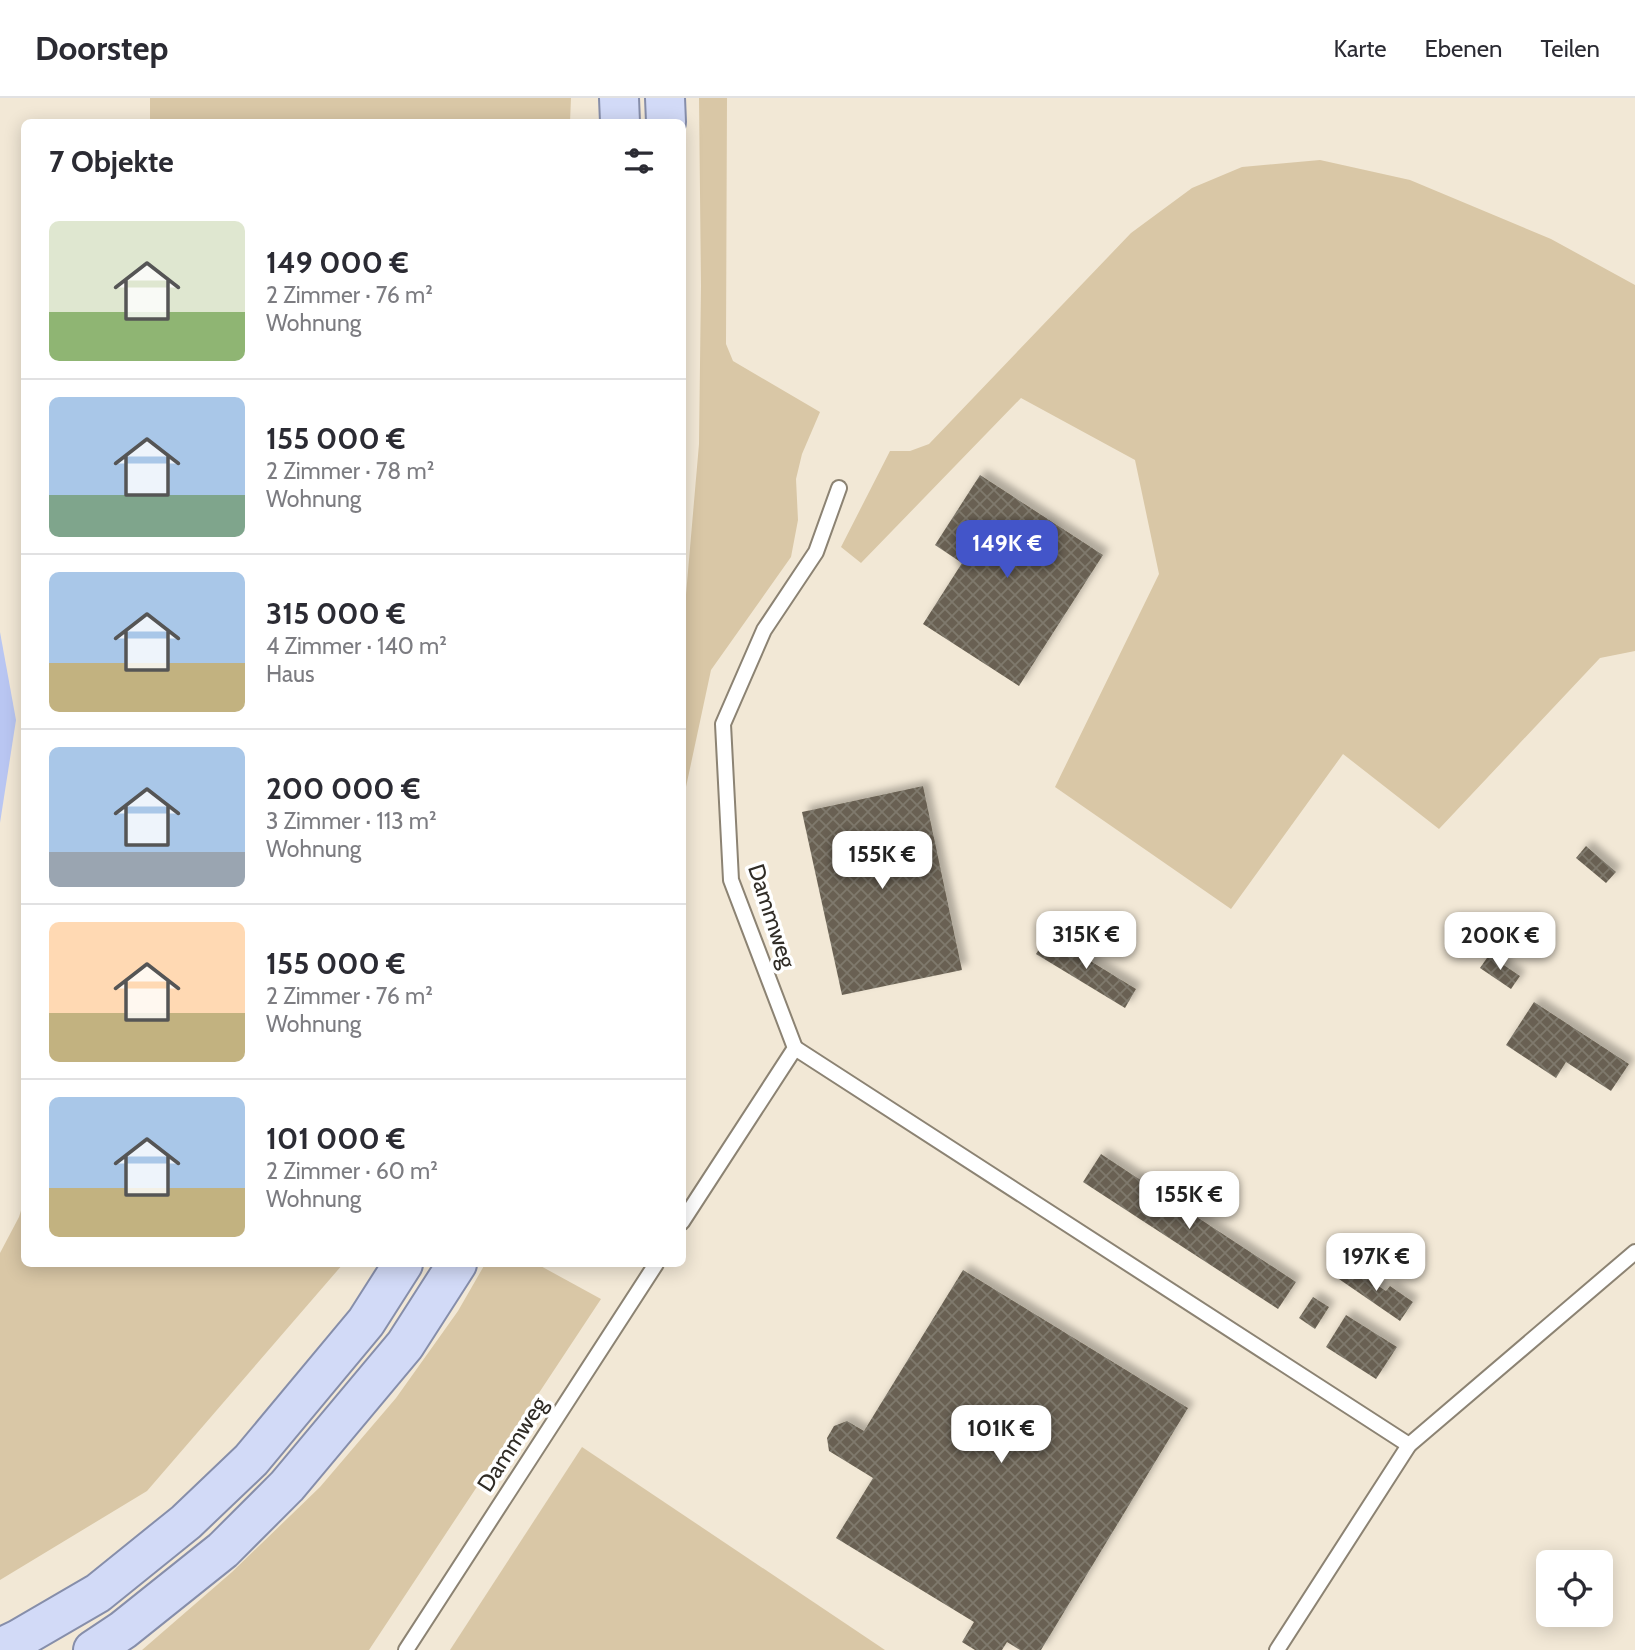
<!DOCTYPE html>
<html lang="de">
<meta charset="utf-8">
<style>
:root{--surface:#fff;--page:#f7f7f7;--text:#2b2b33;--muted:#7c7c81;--line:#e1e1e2;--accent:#4355c9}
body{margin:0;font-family:Cabin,sans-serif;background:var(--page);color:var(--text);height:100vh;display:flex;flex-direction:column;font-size:26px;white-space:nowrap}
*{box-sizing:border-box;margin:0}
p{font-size:23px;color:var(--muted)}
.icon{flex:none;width:38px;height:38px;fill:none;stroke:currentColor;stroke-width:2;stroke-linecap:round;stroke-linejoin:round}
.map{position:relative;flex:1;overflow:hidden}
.drawer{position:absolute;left:21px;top:21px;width:665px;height:1148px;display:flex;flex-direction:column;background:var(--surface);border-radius:10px;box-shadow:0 4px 18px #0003}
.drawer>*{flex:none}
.fabs{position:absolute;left:1536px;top:1452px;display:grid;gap:14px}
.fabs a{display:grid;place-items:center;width:77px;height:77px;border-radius:10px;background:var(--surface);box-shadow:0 4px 18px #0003;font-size:35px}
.price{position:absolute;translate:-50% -60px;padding:0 16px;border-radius:14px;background:#fff;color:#222;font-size:23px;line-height:46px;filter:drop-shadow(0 2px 4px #0008)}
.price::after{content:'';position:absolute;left:50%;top:42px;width:21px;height:16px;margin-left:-10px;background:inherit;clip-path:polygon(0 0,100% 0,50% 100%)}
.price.active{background:var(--accent);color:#fff}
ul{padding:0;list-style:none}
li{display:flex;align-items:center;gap:21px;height:175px;padding:0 28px}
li+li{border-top:2px solid var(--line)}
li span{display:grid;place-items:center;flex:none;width:196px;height:140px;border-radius:10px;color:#555}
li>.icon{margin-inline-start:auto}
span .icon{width:84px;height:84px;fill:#fffc;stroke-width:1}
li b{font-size:30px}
h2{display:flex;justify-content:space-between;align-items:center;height:84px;padding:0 28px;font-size:30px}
header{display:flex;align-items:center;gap:42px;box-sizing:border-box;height:98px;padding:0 35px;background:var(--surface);border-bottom:2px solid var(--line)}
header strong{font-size:33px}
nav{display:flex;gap:38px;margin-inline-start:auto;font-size:24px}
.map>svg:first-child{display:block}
.green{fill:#d9c7a6}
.water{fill:#b9c6f2}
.building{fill:url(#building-cross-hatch);filter:url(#shadow)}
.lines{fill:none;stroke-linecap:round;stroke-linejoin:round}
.lane-casing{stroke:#8c8373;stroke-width:18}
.primary-casing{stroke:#868eaa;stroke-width:42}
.lane{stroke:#fff;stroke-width:14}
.primary{stroke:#d2daf7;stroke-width:38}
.labels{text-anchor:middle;stroke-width:7;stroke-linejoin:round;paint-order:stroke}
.street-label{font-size:23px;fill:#302c26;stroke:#fff}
</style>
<header>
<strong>Doorstep</strong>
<nav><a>Karte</a><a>Ebenen</a><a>Teilen</a></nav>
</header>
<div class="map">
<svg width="1635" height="1552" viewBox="0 0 1635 1552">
<defs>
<pattern id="building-cross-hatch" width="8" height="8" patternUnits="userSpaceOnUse" patternTransform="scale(1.75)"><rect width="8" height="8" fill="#696152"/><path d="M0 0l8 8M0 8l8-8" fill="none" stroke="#7f796d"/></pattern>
<filter id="shadow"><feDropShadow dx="6" dy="-6" stdDeviation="3.5" flood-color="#0004"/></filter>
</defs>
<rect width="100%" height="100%" fill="#f2e8d6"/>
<!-- green -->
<g class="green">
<path d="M150,0H571L570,24H150Z"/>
<path d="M699,0H727L726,246L733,263L820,314L802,356L796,381L798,422L791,459L711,572L683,703V531L699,346L701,188Z"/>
<path d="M1320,62L1410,82L1551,141L1635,187V553L1600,560L1439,731L1343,656L1231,811L1055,689L1159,476L1135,362L1021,300L861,465L841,449L890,353H910L929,346L1131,135L1192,90L1242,69Z"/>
<path d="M24,1103V1166H343L147,1393L0,1482V1155L19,1119Z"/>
<path d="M485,1166H537L601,1201L369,1552H142L232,1474L320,1389L396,1300L458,1213Z"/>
<path d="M582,1349L885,1552H450Z"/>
</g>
<!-- water -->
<path class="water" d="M0,534L16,622L0,725Z"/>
<!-- building -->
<g class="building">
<path d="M980,377L1103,457L1019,588L923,526L962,465L935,447Z"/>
<path d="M923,688L962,872L842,897L802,714Z"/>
<path d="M1586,748L1616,774L1606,785L1576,760Z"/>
<path d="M1048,837L1136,891L1125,910L1036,856Z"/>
<path d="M1489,857L1520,878L1511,891L1480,870Z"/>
<path d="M1534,904L1629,966L1611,993L1566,964L1556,980L1506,947Z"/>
<path d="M1101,1056L1296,1184L1278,1211L1083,1084Z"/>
<path d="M1345,1166L1386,1193L1390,1188L1413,1204L1400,1223L1336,1179Z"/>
<path d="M963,1172L1188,1310L1041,1552H1020L1007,1544L1002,1552H975L962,1544L974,1524L836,1440L873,1380L829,1353L827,1340L834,1328L847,1323L864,1333Z"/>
<path d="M1313,1199L1329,1209L1315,1231L1299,1220Z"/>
<path d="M1346,1217L1397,1249L1376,1281L1326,1249Z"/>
</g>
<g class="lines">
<!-- lane casing -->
<g class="lane-casing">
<g id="lane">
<path d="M795,950L1409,1347"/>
<path d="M682,1124L795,950L731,782L723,626L764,532L816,454L839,390"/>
<path d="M406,1552L656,1166"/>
<path d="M1277,1552L1409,1347L1635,1154"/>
</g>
</g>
<!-- primary casing -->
<g class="primary-casing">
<g id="primary">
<path d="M619,0L620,24"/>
<path d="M665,0L666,24"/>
<path d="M0,1550L19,1541L98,1495L186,1424L251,1362L366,1224L403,1166"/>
<path d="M93,1552L123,1532L223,1452L287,1388L405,1247L457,1166"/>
</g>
</g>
<!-- lane -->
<use href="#lane" class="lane"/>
<!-- primary -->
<use href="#primary" class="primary"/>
</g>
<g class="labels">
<!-- street labels -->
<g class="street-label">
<text transform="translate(772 818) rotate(72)" y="8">Dammweg</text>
<text transform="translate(512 1346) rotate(-57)" y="8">Dammweg</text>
</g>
</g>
</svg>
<div class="fabs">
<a><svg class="icon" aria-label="locate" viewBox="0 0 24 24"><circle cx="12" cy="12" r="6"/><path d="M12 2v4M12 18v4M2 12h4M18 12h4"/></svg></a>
</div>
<b class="price active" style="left:1007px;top:482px">149K €</b>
<b class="price" style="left:882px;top:793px">155K €</b>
<b class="price" style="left:1086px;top:873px">315K €</b>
<b class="price" style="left:1500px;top:874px">200K €</b>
<b class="price" style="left:1189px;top:1133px">155K €</b>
<b class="price" style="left:1376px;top:1195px">197K €</b>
<b class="price" style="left:1001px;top:1367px">101K €</b>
<section class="drawer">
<h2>7 Objekte<svg class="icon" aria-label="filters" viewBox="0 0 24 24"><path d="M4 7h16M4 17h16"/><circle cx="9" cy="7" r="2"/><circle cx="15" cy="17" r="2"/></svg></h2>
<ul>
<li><span style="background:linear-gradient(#dfe7d0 65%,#8fb573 0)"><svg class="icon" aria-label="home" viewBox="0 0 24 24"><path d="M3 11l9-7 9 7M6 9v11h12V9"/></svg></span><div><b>149 000 €</b><p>2 Zimmer · 76 m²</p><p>Wohnung</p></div></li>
<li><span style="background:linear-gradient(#a9c7e8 70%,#7fa58c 0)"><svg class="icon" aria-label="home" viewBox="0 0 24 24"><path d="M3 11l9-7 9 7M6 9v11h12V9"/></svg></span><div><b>155 000 €</b><p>2 Zimmer · 78 m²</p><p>Wohnung</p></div></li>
<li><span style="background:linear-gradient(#a9c7e8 65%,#c2b280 0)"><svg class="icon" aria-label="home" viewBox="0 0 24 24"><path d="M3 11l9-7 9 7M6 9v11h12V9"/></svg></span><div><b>315 000 €</b><p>4 Zimmer · 140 m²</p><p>Haus</p></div></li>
<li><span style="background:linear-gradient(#a9c7e8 75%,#9aa5b1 0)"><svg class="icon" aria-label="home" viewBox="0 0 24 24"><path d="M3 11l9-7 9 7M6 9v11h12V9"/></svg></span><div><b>200 000 €</b><p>3 Zimmer · 113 m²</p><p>Wohnung</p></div></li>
<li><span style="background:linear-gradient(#ffd9b3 65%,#c2b280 0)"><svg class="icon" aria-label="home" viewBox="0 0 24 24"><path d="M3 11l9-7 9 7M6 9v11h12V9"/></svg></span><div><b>155 000 €</b><p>2 Zimmer · 76 m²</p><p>Wohnung</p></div></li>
<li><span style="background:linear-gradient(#a9c7e8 65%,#c2b280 0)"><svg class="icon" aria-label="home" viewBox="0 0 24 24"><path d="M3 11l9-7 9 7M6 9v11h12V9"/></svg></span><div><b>101 000 €</b><p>2 Zimmer · 60 m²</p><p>Wohnung</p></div></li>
</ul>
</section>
</div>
